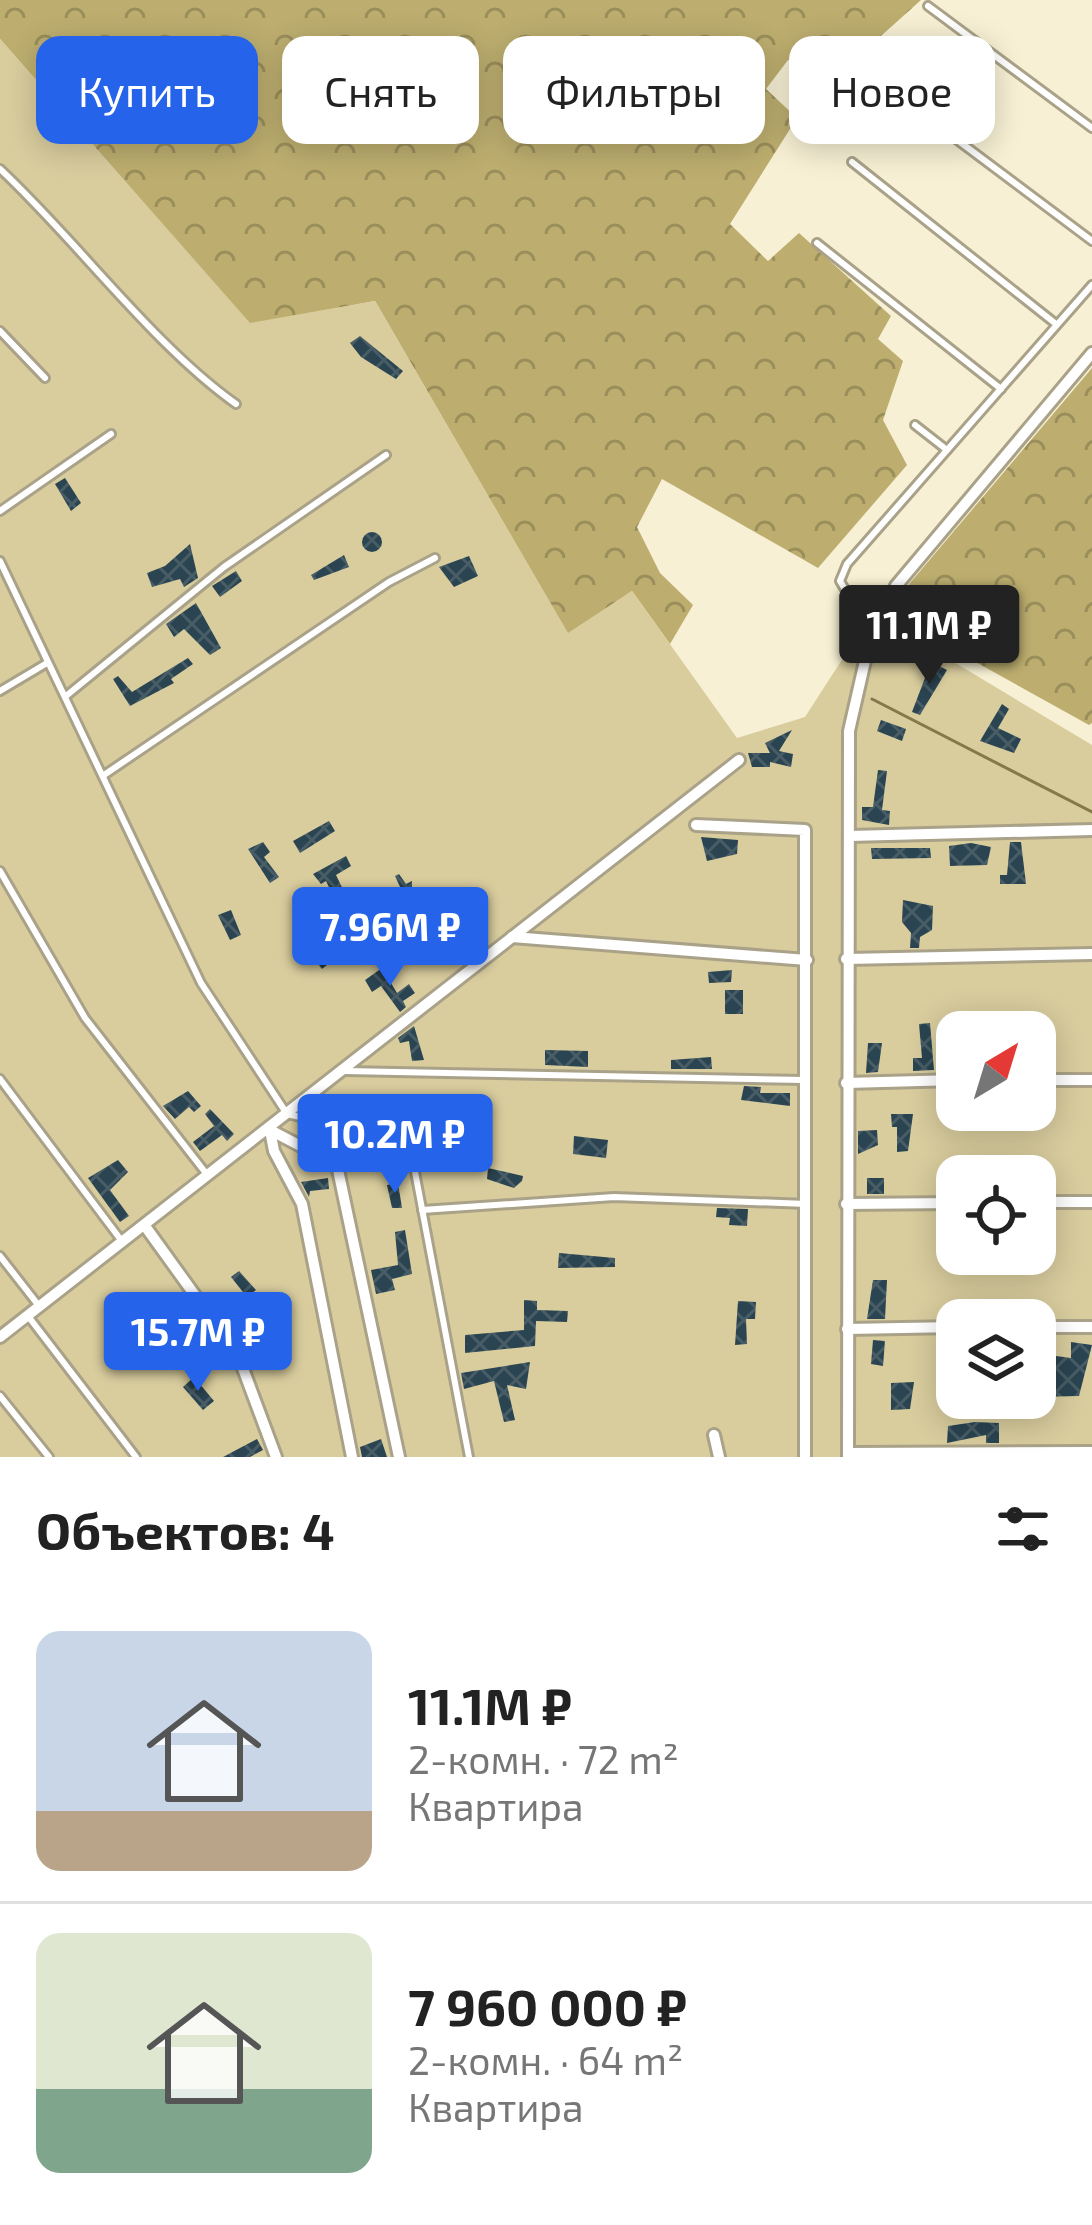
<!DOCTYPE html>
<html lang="ru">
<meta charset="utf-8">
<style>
:root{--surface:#fff;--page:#f2f2f2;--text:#222;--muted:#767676;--line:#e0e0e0;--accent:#2563eb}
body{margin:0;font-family:"Exo 2",sans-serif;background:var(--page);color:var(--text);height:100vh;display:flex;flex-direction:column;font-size:45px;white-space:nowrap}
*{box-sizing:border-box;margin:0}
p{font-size:39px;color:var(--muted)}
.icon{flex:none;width:66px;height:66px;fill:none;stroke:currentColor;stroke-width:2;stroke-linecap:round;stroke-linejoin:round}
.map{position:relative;height:1457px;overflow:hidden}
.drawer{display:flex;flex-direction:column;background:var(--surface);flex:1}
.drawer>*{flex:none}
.top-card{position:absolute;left:36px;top:36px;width:1020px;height:108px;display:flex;gap:24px}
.needle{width:78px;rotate:38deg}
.tools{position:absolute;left:936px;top:1011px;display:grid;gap:24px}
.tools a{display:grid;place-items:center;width:120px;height:120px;border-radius:24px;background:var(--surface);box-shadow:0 6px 30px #0003;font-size:60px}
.price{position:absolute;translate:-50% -102px;padding:0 27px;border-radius:12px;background:var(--accent);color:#fff;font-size:39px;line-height:78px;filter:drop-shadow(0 3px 6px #0008)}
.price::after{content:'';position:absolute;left:50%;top:72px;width:36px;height:27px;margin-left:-18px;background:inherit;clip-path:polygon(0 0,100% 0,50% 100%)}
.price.active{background:#222;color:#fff}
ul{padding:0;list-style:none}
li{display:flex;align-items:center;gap:36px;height:300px;padding:0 36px}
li+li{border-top:3px solid var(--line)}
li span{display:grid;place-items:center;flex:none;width:336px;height:240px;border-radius:24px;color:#555}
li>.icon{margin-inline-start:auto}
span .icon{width:144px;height:144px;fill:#fffc;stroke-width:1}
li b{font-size:51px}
h2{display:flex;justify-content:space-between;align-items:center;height:144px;padding:0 36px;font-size:51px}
.chip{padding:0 42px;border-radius:24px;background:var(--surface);box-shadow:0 6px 30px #0003;font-size:42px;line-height:108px}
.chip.active{background:var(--accent);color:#fff}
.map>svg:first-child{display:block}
.forest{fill:url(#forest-crowns)}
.garden{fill:#d9cd9e;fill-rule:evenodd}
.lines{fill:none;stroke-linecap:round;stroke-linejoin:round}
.stream{stroke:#85794a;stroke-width:3}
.building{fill:url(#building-cross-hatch)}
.lane-casing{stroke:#a9a288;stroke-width:12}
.street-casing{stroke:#a9a288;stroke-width:16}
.lane{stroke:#fff;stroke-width:6}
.street{stroke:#fff;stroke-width:10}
</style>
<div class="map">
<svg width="1092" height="1457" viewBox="0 0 1092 1457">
<defs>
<pattern id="forest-crowns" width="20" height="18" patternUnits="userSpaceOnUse" patternTransform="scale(3)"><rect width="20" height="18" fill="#bdae6f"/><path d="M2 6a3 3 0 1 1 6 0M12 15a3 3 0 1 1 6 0" fill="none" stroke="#9a8e5b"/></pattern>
<pattern id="building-cross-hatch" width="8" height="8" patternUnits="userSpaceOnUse" patternTransform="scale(3)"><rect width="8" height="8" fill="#2a4451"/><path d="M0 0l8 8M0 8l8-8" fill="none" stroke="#485d66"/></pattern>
</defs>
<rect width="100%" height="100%" fill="#f7f0d4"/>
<!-- forest -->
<g class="forest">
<path d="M0,0H921L831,81L788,60L766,89L797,118L730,224L768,261L799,233L891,316L878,339L903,361L883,420L907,465L818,568L662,479L637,527L660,573L693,605L670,644L632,591L568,634L375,301L250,324L0,39Z"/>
<path d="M1092,368V723L1089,725L891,615L910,583Z"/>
</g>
<!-- garden -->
<path class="garden" d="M0,39L250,323L375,301L568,633L632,591L737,738L805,717L872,613L1092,745V1457H0ZM957,1032H1035V1110H957ZM957,1176H1035V1254H957ZM957,1320H1035V1398H957Z"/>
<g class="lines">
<!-- stream -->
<path class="stream" d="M872,699L1092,812"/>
</g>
<!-- building -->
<g class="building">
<path d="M360,336L403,371L396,379L361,357L350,343Z"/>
<path d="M65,478L81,503L71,511L55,484Z"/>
<circle cx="372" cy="542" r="10"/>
<path d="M190,544L198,578L184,587L180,579L152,587L147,573L165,566Z"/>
<path d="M344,555L349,567L314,580L311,575Z"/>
<path d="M469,556L478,576L454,587L439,567Z"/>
<path d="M236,571L242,581L220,597L212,586Z"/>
<path d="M196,603L221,648L210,655L184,629L174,637L166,624Z"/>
<path d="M188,658L193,664L171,679L174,683L130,706L113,679L118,676L132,692Z"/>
<path d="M931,662L947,670L920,715L912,712Z"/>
<path d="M1002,704L1009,709L998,728L1021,739L1014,753L980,741Z"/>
<path d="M881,720L906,729L902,741L877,731Z"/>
<path d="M792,730L779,751L793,754L791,767L770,762V767H752L748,753H770L765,743Z"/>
<path d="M878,770L887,771L882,810L890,811L889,825L862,820V807H873Z"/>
<path d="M329,821L335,831L300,853L293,841Z"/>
<path d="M701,837L738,840L737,854L707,861Z"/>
<path d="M263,842L270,852L264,857L279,877L270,883L248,849Z"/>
<path d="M1010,842H1021L1026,884H1000V875H1007Z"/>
<path d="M971,843L991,847L987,865L950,866L949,846Z"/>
<path d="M871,848H930L931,858L872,859Z"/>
<path d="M346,856L351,866L336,875L351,906L330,923L325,914L338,906L326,881L321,884L313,874Z"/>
<path d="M399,874L406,884L412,881V894L423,910L413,915L395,876Z"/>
<path d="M903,900L933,906L932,930L920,937L919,948H910L911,933L902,922Z"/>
<path d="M231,910L241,935L230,940L218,915Z"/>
<path d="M311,937L332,961L322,969L302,944Z"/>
<path d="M382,968L397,993L409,984L415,993L403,1001L406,1007L400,1012L381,986L372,992L365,980Z"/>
<path d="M732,970L731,982L709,983L708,972Z"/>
<rect x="725" y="990" width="18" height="24"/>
<path d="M930,1023L934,1070L913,1071V1058H922L919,1024Z"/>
<path d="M414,1026L424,1060L412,1061L409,1041L400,1043L398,1038Z"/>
<path d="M868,1043H882L878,1072L866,1073Z"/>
<path d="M545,1050L588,1051V1067L545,1065Z"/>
<path d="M711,1057L712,1069H671V1060Z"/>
<path d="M744,1086L761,1087L760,1093H790V1106L741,1100Z"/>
<path d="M188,1091L201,1106L194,1112L189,1107L175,1119L163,1106Z"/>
<path d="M356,1098L387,1101L390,1122L355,1117Z"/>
<path d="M210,1109L234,1134L227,1141L222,1135L200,1151L193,1142L214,1126L205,1114Z"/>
<path d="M891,1114H913L908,1151L897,1152V1127H892Z"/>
<path d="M877,1130L878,1145L858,1154V1131Z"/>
<path d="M574,1136L608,1140L606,1158L573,1154Z"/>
<path d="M118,1160L128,1172L110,1190L129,1216L120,1222L88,1178Z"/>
<path d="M488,1168L523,1176L522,1181L514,1188L487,1179Z"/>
<path d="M328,1178L329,1189L310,1191L309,1197L301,1182Z"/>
<rect x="867" y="1178" width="17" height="16"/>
<path d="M398,1183L402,1208H392L387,1185Z"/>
<path d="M717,1208L748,1209L747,1226L729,1225L730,1218L716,1217Z"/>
<path d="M405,1230L412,1274L392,1279L395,1290L376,1294L371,1270L398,1265L395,1232Z"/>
<path d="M559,1253L615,1258V1267L558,1268Z"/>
<path d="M239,1271L256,1290L247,1297L231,1277Z"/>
<path d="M873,1280H887L885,1319H867Z"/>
<path d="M524,1300L537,1301V1310L568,1311L567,1322L536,1321L535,1346L465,1353V1335L524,1330Z"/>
<path d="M738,1301L756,1302L755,1319H746L747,1344L735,1345Z"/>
<path d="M873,1340L885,1341L883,1366L871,1364Z"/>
<path d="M1071,1342L1092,1345L1079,1396L1036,1397L1035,1383L1053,1382L1056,1356L1071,1358Z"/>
<path d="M530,1362L526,1389L507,1385L515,1420L504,1422L494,1381L464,1389L461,1373Z"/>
<path d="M194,1377L214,1401L203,1410L183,1387Z"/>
<path d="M914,1382L910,1409L891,1410V1383Z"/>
<path d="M975,1422L999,1423V1443H986V1435L947,1443L948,1426Z"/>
<path d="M257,1439L263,1450L250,1457H223Z"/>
<path d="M381,1439L387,1457H362L360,1447Z"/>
</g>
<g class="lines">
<!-- lane casing -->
<g class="lane-casing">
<g id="lane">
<path d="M928,6L1092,128"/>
<path d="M880,82L1092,241"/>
<path d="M852,162L1056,324"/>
<path d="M0,169C77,241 153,345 236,404"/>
<path d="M817,243L1001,389"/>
<path d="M0,331L45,378"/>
<path d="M915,425L947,450"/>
<path d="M0,511L111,434"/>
<path d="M0,561L201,983L287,1114L391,1138L412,1156L469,1457"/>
<path d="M880,618L853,603L840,581L847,564L1092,285"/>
<path d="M0,691L47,663"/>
<path d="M66,696L224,567L386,455"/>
<path d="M104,775L389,582L435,558"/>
<path d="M0,871L85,1018L205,1172"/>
<path d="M345,1071L804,1080"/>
<path d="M0,1079L121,1240"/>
<path d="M422,1210L614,1197L807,1204"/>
<path d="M0,1256L39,1306"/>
<path d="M28,1316L136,1457"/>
<path d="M0,1396L49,1457"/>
</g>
</g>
<!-- street casing -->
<g class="street-casing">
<g id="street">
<path d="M696,825L805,830V1457"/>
<path d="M849,836L1092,830"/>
<path d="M512,937L807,960"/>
<path d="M846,959L1092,954"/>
<path d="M1035,1080H1092"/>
<path d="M846,1083L957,1080"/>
<path d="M270,1130L337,1165L399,1457"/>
<path d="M270,1130L274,1151L302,1204L352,1457"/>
<path d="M1035,1202H1092"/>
<path d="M846,1204L957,1203"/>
<path d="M145,1226L238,1355L276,1457"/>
<path d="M1035,1327H1092"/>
<path d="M847,1329L957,1327"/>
<path d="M0,1337L739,760"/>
<path d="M714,1435L719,1457"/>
<path d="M848,1453L1092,1452"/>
<path d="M848,1457L849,731L870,639L896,586L1092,353"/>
</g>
</g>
<!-- lane -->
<use href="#lane" class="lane"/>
<!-- street -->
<use href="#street" class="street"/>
</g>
</svg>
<div class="tools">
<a><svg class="needle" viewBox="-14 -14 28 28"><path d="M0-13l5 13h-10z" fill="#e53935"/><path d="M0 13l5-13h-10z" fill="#767676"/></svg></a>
<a><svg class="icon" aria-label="locate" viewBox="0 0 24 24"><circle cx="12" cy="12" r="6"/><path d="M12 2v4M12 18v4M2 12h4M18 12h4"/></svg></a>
<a><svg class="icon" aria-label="layers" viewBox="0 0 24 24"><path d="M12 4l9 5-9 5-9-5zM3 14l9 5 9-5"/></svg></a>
</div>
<b class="price active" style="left:929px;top:687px">11.1M ₽</b>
<b class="price" style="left:390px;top:989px">7.96M ₽</b>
<b class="price" style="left:395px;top:1196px">10.2M ₽</b>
<b class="price" style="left:198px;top:1394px">15.7M ₽</b>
<div class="top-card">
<a class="chip active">Купить</a>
<a class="chip">Снять</a>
<a class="chip">Фильтры</a>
<a class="chip">Новое</a>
</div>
</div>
<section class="drawer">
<h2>Объектов: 4<svg class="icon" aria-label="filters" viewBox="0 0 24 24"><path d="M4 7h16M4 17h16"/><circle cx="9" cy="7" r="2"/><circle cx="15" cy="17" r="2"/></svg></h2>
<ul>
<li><span style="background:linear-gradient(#c9d6e8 75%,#b9a48a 0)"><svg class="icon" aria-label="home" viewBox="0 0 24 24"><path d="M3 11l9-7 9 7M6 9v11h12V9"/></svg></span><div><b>11.1M ₽</b><p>2-комн. · 72 m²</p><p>Квартира</p></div></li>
<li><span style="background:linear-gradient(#dfe7d0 65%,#7fa58c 0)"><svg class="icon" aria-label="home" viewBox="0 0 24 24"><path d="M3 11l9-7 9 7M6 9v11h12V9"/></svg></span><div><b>7 960 000 ₽</b><p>2-комн. · 64 m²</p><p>Квартира</p></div></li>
</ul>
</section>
